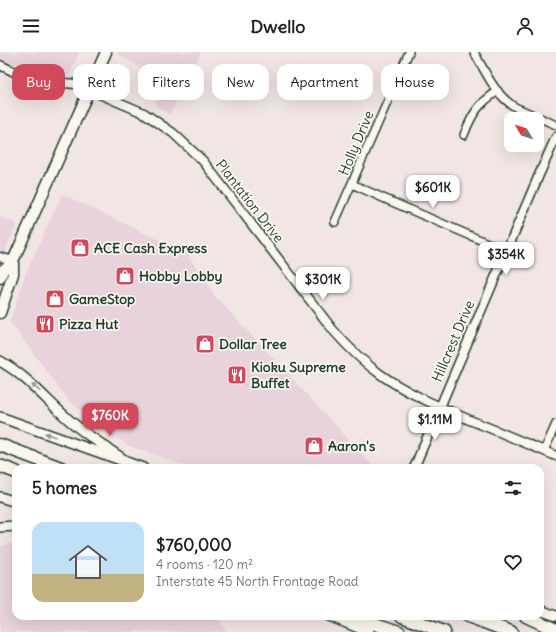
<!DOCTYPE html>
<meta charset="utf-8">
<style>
:root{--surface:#fff;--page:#f2f2f2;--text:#222;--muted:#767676;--line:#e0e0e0;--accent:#d1495b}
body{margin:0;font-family:Delius,sans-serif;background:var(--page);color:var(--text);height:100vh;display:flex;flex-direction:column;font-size:15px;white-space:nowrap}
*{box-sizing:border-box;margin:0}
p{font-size:13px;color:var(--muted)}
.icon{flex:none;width:22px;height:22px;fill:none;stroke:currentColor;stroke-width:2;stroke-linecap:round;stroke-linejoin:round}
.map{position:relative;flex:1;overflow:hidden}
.panel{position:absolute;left:12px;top:412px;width:532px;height:156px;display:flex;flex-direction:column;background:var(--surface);border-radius:12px;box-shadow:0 4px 16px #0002}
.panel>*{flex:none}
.banner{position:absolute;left:12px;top:12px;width:532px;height:36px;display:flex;gap:8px}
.needle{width:26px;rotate:309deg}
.buttons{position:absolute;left:504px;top:60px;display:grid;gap:8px}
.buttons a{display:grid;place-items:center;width:40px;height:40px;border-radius:8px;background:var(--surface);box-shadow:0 4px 16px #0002;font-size:20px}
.price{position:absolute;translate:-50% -34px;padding:0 9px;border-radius:8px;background:#fff;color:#222;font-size:13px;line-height:26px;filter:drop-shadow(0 1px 2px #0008)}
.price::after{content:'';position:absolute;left:50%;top:24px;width:12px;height:9px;margin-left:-6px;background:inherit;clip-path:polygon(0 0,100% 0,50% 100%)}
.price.active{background:var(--accent);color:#fff}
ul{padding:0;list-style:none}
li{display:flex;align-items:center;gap:12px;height:100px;padding:0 20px}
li+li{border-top:1px solid var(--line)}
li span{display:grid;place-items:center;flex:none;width:112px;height:80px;border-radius:12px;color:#555}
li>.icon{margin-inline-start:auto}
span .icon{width:48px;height:48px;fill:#fffc;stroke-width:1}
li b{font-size:17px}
h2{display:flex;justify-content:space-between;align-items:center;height:48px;padding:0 20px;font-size:17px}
.tag{padding:0 14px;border-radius:12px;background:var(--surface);box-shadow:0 4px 16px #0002;font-size:14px;line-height:36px}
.tag.active{background:var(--accent);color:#fff}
header{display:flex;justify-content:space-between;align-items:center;height:52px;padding:0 20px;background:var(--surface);font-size:18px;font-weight:700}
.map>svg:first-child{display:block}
.built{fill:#e8d2db}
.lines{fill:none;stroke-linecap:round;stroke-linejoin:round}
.minor-casing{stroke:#1f3d34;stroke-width:10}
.tertiary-casing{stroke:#1f3d34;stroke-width:11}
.secondary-casing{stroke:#1f3d34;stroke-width:12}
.primary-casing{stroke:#1f3d34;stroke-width:13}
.motorway-casing{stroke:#1f3d34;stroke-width:15}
.minor{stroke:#fbf7ec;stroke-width:7}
.tertiary{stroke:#fbf7ec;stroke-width:8}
.secondary{stroke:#fbf7ec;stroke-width:9}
.primary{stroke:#fbf7ec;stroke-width:10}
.motorway{stroke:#fbf7ec;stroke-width:12}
.oneway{fill:#8d9a90}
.labels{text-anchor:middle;stroke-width:3.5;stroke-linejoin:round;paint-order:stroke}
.street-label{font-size:14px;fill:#1f3d34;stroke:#fbf7ec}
.poi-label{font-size:14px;font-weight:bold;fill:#1f3d34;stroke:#fbf7ec;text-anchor:start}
</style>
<header><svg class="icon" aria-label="menu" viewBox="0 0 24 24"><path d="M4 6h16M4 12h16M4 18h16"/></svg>Dwello<svg class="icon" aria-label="person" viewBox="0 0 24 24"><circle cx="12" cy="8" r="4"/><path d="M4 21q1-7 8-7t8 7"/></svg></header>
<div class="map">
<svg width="556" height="580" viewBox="0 0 556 580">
<rect width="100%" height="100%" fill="#f2e6e4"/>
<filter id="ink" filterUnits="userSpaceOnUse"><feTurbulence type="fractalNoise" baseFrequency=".025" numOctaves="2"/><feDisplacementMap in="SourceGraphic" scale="8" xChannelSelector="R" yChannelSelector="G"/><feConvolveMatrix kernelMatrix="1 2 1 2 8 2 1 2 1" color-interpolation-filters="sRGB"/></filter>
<g filter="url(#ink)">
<!-- built -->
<g class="built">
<path d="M0,0H79L69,24H63L43,29L0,6Z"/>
<path d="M116,0H201L170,62L155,54L163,32Z"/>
<path d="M62,142L187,201L215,244L375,416H191L129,394L95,372L68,348L10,270L25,223Z"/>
<path d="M0,165L17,172L0,211Z"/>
<path d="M16,490V564H219L226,580H0V494Z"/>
</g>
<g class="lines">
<!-- minor casing -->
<g class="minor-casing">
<g id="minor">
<path d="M474,0C485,19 495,43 515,55L556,73"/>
<path d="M464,83C472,62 478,52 498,39"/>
<path d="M352,132L383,146L506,199"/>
<path d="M335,170L409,0"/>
<path d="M544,399L556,372"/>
</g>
</g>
<!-- tertiary casing -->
<g class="tertiary-casing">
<g id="tertiary">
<path d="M0,13L35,30L46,34L64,31L76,32L144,61L173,81L203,109L333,278C347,294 362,309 380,322C408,342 440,355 472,369C500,380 528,392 556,404"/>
<path d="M0,205L13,209"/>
<path d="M414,416L539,123L556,85"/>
</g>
</g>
<!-- secondary casing -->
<g class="secondary-casing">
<g id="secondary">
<path d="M0,309C27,324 45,347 68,367C86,383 106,395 126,409V410"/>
<path d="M0,365L143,416"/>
<path d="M0,445L16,450"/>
<path d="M0,475L16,474"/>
<path d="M540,558L556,564"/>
<path d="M329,564L369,580"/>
</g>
</g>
<!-- primary casing -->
<g class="primary-casing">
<g id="primary">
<path d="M0,226L3,218L13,209"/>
<path d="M0,261L13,222V209L106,0"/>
</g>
</g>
<!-- motorway casing -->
<g class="motorway-casing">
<g id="motorway">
<path d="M0,393L61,416"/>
<path d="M0,414L16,420"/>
<path d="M351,564L399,580"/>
<path d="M402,564L444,580"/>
<path d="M468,564L511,580"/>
<path d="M526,564L556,578"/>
</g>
</g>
<!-- minor -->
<use href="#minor" class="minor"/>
<!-- tertiary -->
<use href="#tertiary" class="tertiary"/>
<!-- secondary -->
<use href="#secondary" class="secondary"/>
<!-- primary -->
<use href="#primary" class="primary"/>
<!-- motorway -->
<use href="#motorway" class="motorway"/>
</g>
<!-- one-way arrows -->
<defs><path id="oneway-solid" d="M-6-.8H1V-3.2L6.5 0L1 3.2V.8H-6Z"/></defs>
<g class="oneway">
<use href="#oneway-solid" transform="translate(36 336) rotate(-138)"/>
<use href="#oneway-solid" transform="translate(50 383) rotate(-160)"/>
</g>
</g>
<!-- icons -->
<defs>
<g id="shop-square" transform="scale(1)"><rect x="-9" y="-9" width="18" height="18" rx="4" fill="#d1495b" stroke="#fbf7ec"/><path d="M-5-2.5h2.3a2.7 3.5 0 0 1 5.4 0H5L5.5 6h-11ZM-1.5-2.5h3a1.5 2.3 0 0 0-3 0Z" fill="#fff"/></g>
<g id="restaurant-square" transform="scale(1)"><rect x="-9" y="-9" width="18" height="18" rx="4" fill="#d1495b" stroke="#fbf7ec"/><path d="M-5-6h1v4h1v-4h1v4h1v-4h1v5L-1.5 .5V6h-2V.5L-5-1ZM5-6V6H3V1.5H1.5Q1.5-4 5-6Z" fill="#fff"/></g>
</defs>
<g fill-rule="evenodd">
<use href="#shop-square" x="80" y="196"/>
<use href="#shop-square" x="125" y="224"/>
<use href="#shop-square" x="55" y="247"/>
<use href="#restaurant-square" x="45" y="272"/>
<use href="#shop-square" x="205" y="292"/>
<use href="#restaurant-square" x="237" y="323"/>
<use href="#shop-square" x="314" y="394"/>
</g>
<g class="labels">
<!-- street labels -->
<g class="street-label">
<text transform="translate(356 91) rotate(-67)" y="5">Holly Drive</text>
<text transform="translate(250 149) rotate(52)" y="5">Plantation Drive</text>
<text transform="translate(453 289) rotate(-67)" y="5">Hillcrest Drive</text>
</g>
<!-- poi labels -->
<g class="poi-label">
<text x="94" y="201">ACE Cash Express</text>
<text x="139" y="229">Hobby Lobby</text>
<text x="69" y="252">GameStop</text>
<text x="59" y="277">Pizza Hut</text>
<text x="219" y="297">Dollar Tree</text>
<text x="251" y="320">Kioku Supreme<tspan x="251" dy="16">Buffet</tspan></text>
<text x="328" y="399">Aaron's</text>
</g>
</g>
</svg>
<div class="buttons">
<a><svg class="needle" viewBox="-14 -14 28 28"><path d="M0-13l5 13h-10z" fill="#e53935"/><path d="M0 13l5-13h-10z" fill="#767676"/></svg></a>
</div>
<b class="price" style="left:433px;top:157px">$601K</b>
<b class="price" style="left:506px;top:224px">$354K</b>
<b class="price" style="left:323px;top:249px">$301K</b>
<b class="price active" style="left:110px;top:385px">$760K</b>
<b class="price" style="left:435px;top:389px">$1.11M</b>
<div class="banner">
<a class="tag active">Buy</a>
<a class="tag">Rent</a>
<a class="tag">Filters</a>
<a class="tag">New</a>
<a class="tag">Apartment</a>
<a class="tag">House</a>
</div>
<section class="panel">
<h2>5 homes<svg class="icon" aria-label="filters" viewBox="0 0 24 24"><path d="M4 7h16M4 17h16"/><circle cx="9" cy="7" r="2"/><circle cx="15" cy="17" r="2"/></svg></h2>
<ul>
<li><span style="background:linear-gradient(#bfe0f5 65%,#c2b280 0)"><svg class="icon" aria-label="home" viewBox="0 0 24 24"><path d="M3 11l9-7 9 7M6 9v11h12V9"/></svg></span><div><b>$760,000</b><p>4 rooms · 120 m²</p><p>Interstate 45 North Frontage Road</p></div><svg class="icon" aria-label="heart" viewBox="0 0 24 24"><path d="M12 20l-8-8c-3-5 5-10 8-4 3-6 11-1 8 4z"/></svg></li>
</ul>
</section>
</div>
